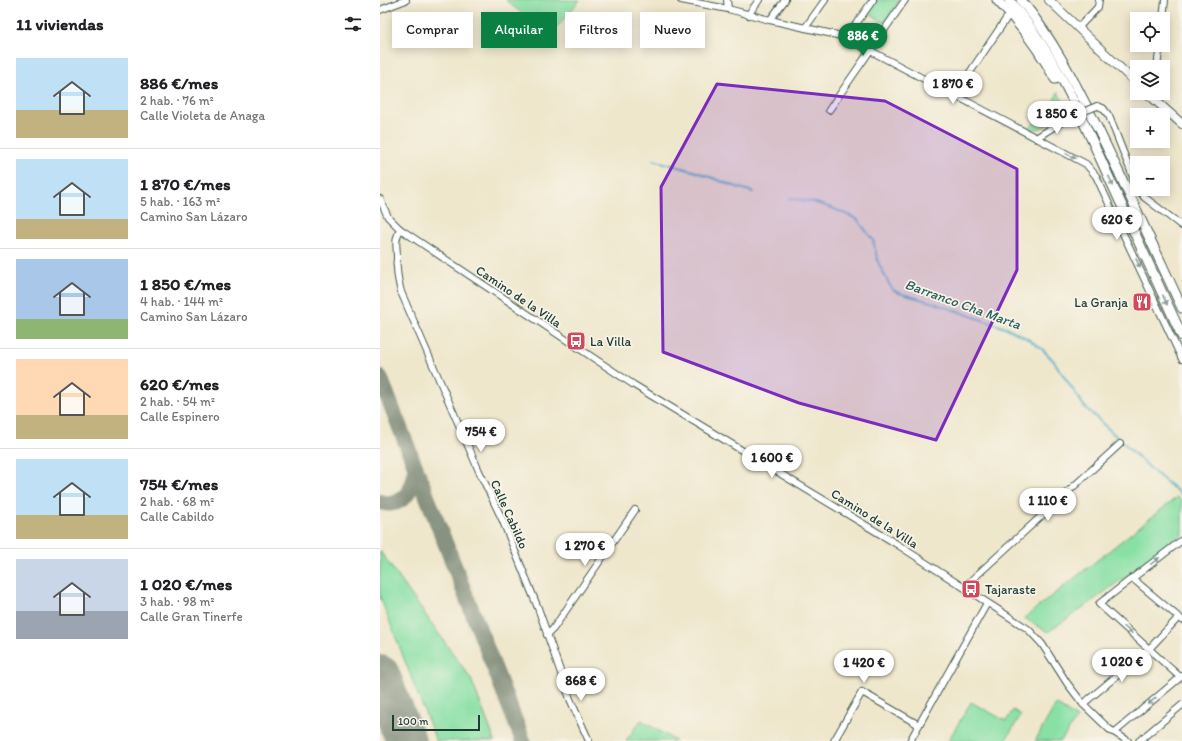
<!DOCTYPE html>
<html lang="es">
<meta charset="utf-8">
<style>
:root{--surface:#fff;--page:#f2f2f2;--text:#202124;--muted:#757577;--line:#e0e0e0;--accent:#0b8043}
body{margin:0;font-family:Itim,sans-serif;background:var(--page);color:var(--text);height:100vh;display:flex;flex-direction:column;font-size:15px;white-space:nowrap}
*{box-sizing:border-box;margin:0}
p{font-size:13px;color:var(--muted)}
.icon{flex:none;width:22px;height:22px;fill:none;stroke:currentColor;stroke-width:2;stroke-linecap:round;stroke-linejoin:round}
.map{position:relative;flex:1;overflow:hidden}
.side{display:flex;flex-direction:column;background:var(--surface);width:380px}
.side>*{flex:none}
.top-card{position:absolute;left:12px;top:12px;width:380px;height:36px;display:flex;gap:8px}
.fabs{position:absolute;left:750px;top:12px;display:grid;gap:8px}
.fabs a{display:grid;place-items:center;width:40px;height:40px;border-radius:0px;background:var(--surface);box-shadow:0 2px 10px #0003;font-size:20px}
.scale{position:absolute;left:12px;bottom:10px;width:88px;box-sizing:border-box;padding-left:4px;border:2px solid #1f3d34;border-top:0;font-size:11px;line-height:14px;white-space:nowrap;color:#1f3d34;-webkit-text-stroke:3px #f7f3e8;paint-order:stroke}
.price{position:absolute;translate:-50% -34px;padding:0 9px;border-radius:14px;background:#fff;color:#222;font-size:13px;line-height:26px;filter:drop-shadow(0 1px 2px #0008)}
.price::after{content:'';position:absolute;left:50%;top:24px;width:12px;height:9px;margin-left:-6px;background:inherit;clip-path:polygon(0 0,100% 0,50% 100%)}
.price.current{background:var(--accent);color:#fff}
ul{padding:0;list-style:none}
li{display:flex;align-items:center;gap:12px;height:100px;padding:0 16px}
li+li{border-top:1px solid var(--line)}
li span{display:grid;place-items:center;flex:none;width:112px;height:80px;border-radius:0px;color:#555}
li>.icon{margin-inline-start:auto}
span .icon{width:48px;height:48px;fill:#fffc;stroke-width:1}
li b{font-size:17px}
h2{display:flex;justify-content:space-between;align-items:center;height:48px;padding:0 16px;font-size:17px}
.chip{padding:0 14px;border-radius:0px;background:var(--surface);box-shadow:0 2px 10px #0003;font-size:14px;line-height:36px}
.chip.current{background:var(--accent);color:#fff}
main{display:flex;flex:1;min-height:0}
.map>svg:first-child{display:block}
.green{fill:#88e0a5;stroke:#548e6c}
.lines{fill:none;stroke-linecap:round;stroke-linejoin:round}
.stream{stroke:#49aec8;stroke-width:2}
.taxiway{stroke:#879280;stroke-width:16}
.runway{stroke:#879280;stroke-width:40}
.minor-casing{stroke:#3e564b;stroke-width:8}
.major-casing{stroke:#3e564b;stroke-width:10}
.highway-casing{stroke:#3e564b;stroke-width:11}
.minor{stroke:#fff;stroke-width:6}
.major{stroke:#fff;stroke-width:8}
.highway{stroke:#fff;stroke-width:9}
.minor-bridge-casing{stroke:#3e564b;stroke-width:8;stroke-linecap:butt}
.minor-bridge{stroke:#fff;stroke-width:6}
.oneway{fill:#8f9e9a}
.marked{fill:#7b2cbf;fill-opacity:0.2;stroke:#7b2cbf;stroke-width:3;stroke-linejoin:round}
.labels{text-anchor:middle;stroke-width:3.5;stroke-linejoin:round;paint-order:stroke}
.street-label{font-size:13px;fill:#1f3d34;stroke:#f7f3e8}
.poi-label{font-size:13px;fill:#1f3d34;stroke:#f7f3e8;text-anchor:start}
.water-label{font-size:14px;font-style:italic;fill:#2c5f60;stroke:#f7f3e8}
</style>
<main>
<section class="side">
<h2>11 viviendas<svg class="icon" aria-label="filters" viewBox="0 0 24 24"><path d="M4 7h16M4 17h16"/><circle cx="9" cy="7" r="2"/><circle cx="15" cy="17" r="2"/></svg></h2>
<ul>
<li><span style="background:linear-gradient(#bfe0f5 65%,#c2b280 0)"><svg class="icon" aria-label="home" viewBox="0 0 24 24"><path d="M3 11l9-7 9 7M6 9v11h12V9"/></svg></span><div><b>886 €/mes</b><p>2 hab. · 76 m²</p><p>Calle Violeta de Anaga</p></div></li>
<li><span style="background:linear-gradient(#bfe0f5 75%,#c2b280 0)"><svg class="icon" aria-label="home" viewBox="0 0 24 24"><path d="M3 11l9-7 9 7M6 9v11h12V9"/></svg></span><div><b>1 870 €/mes</b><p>5 hab. · 163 m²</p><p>Camino San Lázaro</p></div></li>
<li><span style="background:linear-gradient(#a9c7e8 75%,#8fb573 0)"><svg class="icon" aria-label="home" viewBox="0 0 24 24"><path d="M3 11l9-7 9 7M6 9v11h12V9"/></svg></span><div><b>1 850 €/mes</b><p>4 hab. · 144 m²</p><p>Camino San Lázaro</p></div></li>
<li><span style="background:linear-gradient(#ffd9b3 70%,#c2b280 0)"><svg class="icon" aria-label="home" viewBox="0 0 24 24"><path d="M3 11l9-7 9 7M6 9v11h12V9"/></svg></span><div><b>620 €/mes</b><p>2 hab. · 54 m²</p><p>Calle Espinero</p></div></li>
<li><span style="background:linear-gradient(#bfe0f5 70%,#c2b280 0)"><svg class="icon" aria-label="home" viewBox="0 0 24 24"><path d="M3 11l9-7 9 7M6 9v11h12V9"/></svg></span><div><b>754 €/mes</b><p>2 hab. · 68 m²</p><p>Calle Cabildo</p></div></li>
<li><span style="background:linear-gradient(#c9d6e8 65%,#9aa5b1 0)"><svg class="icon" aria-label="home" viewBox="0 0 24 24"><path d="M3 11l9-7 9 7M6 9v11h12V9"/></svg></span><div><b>1 020 €/mes</b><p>3 hab. · 98 m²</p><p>Calle Gran Tinerfe</p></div></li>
</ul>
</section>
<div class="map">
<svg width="802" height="741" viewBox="0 0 802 741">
<rect width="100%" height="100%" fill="#f7f3e8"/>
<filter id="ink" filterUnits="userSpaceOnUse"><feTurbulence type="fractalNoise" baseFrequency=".025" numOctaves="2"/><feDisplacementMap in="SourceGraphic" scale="8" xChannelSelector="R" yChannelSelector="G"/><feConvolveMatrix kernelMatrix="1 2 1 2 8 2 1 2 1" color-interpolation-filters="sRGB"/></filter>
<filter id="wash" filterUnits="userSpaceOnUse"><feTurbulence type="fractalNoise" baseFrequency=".012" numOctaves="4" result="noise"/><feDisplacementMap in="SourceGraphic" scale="16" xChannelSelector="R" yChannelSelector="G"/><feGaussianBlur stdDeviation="0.9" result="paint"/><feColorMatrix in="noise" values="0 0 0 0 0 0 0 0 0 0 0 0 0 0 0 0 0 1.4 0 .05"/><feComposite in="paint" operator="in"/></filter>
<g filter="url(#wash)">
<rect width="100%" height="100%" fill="#efe7cc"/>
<!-- green -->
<g class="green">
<path d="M126,0H200L172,33L132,6Z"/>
<path d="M496,0H520L504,23L488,12Z"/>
<path d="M678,92L689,113L659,129H648C663,116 670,110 678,92Z"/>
<path d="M797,497L802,502V535L715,599L668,632L644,618Z"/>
<path d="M0,551L91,679L115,741H56L0,597Z"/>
<path d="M591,702L626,721L633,710L641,715L625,741H568Z"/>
<path d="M676,704L697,718L681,741H655Z"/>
<path d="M261,720L296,741H246Z"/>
</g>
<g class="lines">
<!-- stream -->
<g class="stream">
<path d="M273,160L317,172L351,185L373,192"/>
<path d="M410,198L433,202L452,208L477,219L493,240L498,262L508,282L512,289L519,293L554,303L631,330L648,339L661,348L673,360L704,406L772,470L802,495"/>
</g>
<!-- taxiway -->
<g class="taxiway">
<path d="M0,377L143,741"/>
<path d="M0,502C23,510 35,487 36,467"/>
</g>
<!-- runway -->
<path class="runway" d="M0,675L26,741"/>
</g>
</g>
<g filter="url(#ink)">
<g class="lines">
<!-- minor casing -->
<g class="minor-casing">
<g id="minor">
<path d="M301,0L348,9L390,20L457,35L466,38L706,164L716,176L802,359"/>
<path d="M347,0L348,9"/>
<path d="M0,10L26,0"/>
<path d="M368,15L379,0"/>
<path d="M783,19L785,0"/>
<path d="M390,20L405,0"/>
<path d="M425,28L445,0"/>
<path d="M698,28L718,7L719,0"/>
<path d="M466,38L493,0"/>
<path d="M777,67L780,45"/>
<path d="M574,96L626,19"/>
<path d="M717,106L723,108L729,116L757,187"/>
<path d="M449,110L525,0"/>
<path d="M656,138L688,118"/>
<path d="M758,189L764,197L802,226"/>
<path d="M0,199L8,217L20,229L254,385L515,543L648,629L662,644L687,683L703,704L729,729L748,741"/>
<path d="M20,229C14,242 17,245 17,257C17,261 16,264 17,267C17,276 19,284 21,292L99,471L122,519L158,608L190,699L209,741"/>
<path d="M752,578L802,620"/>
<path d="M584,587L740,444"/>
<path d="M167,635L173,629L255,510"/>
<path d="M800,677L719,604L802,540"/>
<path d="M703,704L769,649L799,617"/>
<path d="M735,732L802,676"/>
<path d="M454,741L482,692L539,725"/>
<path d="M530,741L607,603"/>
<path d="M759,741L802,705"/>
</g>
</g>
<!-- major casing -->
<g class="major-casing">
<g id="major">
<path d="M669,0L757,84"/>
<path d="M767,93L802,124"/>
</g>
</g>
<!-- highway casing -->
<g class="highway-casing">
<g id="highway">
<path d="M617,0C640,24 660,50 675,79"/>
<path d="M629,0C672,50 699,111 726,171C751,226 777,281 802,336"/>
<path d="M641,0C674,40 697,87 720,133C748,191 775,250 802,308"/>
</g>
</g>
<!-- minor -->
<use href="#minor" class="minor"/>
<!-- major -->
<use href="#major" class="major"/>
<!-- highway -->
<use href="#highway" class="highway"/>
<!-- minor-bridge casing -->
<g class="minor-bridge-casing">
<path id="minor-bridge" d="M688,118L717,106"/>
</g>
<!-- minor-bridge -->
<use href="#minor-bridge" class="minor-bridge"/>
</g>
<!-- one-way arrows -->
<defs><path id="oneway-solid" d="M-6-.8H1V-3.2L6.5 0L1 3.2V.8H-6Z"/></defs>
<g class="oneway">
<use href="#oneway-solid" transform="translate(691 156) rotate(27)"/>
<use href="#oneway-solid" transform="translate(731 181) rotate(65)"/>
<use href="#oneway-solid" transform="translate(758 263) rotate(64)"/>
<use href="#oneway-solid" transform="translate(785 300) rotate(65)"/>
<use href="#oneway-solid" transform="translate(775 561) rotate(-37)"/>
<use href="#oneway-solid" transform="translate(748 630) rotate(42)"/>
<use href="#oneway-solid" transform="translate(772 701) rotate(140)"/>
</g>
</g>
<!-- marked area -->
<path class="marked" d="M337,84L505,101L637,169V270L556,440L419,403L283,352L281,187Z"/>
<!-- icons -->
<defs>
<g id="restaurant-square" transform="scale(1)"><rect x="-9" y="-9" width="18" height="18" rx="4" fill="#d1495b" stroke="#f7f3e8"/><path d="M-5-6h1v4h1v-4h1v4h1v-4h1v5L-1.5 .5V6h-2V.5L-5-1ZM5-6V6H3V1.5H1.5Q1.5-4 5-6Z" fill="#fff"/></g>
<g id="bus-square" transform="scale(1)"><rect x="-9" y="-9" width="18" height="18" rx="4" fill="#d1495b" stroke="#f7f3e8"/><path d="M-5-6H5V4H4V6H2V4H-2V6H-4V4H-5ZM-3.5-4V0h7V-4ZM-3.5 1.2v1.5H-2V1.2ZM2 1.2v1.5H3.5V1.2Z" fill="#fff"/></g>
</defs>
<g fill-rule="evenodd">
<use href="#restaurant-square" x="762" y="302"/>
<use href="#bus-square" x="196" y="341"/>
<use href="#bus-square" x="591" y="589"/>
</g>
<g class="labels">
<!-- street labels -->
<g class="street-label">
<text transform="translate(139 296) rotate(34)" y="5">Camino de la Villa</text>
<text transform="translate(130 514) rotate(66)" y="5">Calle Cabildo</text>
<text transform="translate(495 518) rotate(32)" y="5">Camino de la Villa</text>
</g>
<!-- poi labels -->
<g class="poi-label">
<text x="748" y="307" text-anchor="end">La Granja</text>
<text x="210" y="346">La Villa</text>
<text x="605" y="594">Tajaraste</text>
</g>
<!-- water labels -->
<g class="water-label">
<text transform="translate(583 304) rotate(20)" y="5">Barranco Cha Marta</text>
</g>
</g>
</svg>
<div class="fabs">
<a><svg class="icon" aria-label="locate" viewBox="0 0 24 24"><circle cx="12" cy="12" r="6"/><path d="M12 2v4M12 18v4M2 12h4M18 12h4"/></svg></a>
<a><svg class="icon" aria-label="layers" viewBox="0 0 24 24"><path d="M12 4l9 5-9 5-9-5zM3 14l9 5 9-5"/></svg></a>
<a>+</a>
<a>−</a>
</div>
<div class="scale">100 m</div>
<b class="price current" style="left:483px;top:57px">886 €</b>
<b class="price" style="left:573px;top:105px">1 870 €</b>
<b class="price" style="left:677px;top:135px">1 850 €</b>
<b class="price" style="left:737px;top:241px">620 €</b>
<b class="price" style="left:101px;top:453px">754 €</b>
<b class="price" style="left:392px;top:479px">1 600 €</b>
<b class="price" style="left:668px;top:522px">1 110 €</b>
<b class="price" style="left:205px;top:567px">1 270 €</b>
<b class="price" style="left:742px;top:683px">1 020 €</b>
<b class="price" style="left:484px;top:684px">1 420 €</b>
<b class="price" style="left:201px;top:702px">868 €</b>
<div class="top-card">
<a class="chip">Comprar</a>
<a class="chip current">Alquilar</a>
<a class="chip">Filtros</a>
<a class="chip">Nuevo</a>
</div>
</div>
</main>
